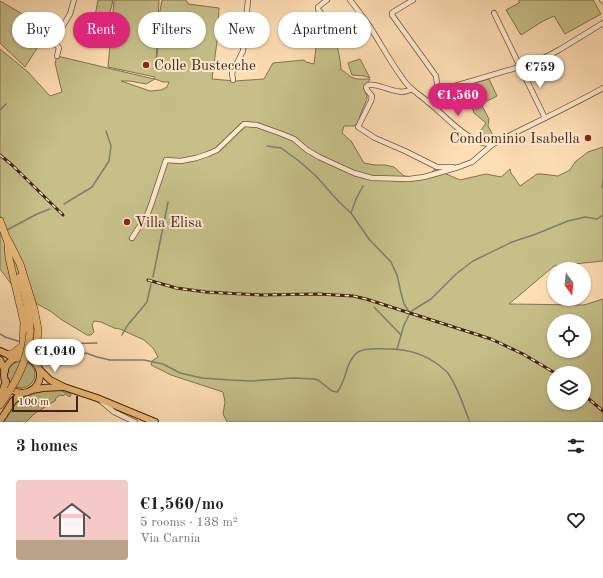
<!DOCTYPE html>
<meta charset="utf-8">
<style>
:root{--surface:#fff;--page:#f2f2f2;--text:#222;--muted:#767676;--accent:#db2777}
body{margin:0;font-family:"Old Standard TT",serif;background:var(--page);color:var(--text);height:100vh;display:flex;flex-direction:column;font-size:15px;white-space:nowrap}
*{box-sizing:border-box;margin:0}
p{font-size:13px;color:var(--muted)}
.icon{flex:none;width:22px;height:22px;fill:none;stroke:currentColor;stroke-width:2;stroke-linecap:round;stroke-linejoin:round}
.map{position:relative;height:422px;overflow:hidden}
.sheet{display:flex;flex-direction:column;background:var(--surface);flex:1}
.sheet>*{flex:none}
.banner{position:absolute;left:12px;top:12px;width:400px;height:36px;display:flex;gap:8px}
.needle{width:26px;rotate:165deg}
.buttons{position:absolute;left:547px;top:262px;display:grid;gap:8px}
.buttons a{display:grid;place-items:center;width:44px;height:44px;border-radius:50%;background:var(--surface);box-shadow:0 1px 3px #0004;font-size:20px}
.scale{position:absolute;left:12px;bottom:10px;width:66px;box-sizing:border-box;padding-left:4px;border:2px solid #432316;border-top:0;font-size:11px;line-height:14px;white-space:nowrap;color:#432316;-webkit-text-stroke:3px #feeace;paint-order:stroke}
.price{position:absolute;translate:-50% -34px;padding:0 9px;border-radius:14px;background:#fff;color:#222;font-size:13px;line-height:26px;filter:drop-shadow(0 1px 2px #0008)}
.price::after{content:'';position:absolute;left:50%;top:24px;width:12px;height:9px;margin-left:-6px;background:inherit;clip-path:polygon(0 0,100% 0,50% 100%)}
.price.selected{background:var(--accent);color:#fff}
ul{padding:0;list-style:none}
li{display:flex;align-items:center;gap:12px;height:100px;padding:0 16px}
li span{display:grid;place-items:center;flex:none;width:112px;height:80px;border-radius:4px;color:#555}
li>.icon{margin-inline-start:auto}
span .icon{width:48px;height:48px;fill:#fffc;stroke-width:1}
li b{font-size:17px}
h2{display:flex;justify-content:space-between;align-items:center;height:48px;padding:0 16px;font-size:17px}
.tag{padding:0 14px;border-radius:18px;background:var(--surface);box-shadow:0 1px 3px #0004;font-size:14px;line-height:36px}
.tag.selected{background:var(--accent);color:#fff}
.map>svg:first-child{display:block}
.green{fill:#c6c088;stroke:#84724f;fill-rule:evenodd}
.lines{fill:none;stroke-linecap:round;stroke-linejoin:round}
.stream{stroke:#7b7f6e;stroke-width:1.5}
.minor-casing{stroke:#72523d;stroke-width:6}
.major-casing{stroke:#432316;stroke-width:8}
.highway-casing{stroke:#432316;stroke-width:8}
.minor{stroke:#feeace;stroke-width:4.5}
.major{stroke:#efbf7a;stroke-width:6}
.highway{stroke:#efbf7a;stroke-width:7}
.rail-casing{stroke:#432316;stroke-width:3}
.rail{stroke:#feeace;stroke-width:1.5;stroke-dasharray:4.5;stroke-linecap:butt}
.highway-bridge-casing{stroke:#432316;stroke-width:8;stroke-linecap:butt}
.highway-bridge{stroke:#efbf7a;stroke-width:7}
.poi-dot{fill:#8f2418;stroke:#feeace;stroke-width:1.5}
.labels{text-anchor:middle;stroke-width:4;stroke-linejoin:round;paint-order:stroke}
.poi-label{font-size:15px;fill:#432316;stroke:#feeace;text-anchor:start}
</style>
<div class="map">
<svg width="603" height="422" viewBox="0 0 603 422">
<rect width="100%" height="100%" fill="#fedeb3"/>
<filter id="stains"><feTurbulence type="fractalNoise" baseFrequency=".005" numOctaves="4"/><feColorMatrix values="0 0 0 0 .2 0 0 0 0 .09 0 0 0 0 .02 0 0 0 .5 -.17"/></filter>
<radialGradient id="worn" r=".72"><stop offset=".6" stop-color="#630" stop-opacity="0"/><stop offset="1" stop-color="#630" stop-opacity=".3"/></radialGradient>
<!-- green -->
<g class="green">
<path d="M98,0H113L107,25L94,22Z"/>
<path d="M114,0H159L156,64L158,47L159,16L162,0H186L188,4L219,8L217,41L212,79L235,81L264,79L273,63L304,60L306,62L314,64L320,15C323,18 326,21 328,25C336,38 340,55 341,69H340C344,71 347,74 351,77C356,80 364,79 370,79C368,83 366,85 364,88L367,96V99L361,113L358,122L354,126H344L342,133L351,141L364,163L375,165H385L394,167L404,176L414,177L430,174L435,169L460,180L486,174L501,177L510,169L511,173L520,186L537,174H541L558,176L570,170L575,162L588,152L603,147V261L554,266L509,304L584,305L603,299V422H227L223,414L225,402L223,392L171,375L151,365L152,361L158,357L153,348L144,340L120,329L114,328L101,322L94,321L92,325L94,332L91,335H87L62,320L50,311L28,299L12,285L0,269V49L28,72L50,96L62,92L55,63L57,56L154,79L155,77L108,67ZM155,79L163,82H169L167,87L161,90L150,91L121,81H130L146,84ZM554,321H584V351H554ZM554,373H584V403H554Z"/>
<path d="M519,0H593L601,14L565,34L554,16L543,21L521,35L506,10L519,3Z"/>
<path d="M0,1L33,20L36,17L52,25L25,67L0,43Z"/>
<path d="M360,59L370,78L365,76L352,75L348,63Z"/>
<path d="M489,79L497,96L481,104L489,119L488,126L493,135L500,137C490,141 487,141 477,136L486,123L474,113L472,107L465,99L456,101L445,91Z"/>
<circle cx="21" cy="374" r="14"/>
<path d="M42,390H61V391L71,394L70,397L65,394L63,396L60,395L55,399L56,400L34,414L26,422H3L13,404L26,396Z"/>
</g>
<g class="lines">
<!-- stream -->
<g class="stream">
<path d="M0,110L6,104"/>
<path d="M267,146L281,148L299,161L316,176L339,202L351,213L369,239L391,262L397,275L401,293L404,304L410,313L404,325L397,349"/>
<path d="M603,180L602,187L603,188"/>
<path d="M64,204L92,187L109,161L111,146L106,131"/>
<path d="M351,213L356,199L363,186"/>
<path d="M7,230L37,214L50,209"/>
<path d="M153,277L168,202"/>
<path d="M374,307L401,335"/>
<path d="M410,313L413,310L431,299L456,274L473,261L512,242L536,234L568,221L585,217L597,219L603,215"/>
<path d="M0,334L5,337L21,342"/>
<path d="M122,335L127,326L147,302L151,284"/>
<path d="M39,348C48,353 59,361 70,359C76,358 80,355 86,353L97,357L110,360H144L163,364L180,373L202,378L230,380L252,381L293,378L314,379L318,380L332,391L337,392C347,381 345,361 358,352C366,347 379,349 388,349C407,349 425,354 440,366C442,368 445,370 447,372C458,386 463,406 470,422"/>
<path d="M45,351L56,344L97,343"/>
</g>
<!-- minor casing -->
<g class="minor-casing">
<g id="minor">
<path d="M327,0L318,7V9L338,36"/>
<path d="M350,0C357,9 364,18 370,27C381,44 391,63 403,79C409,89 419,94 428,102C445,115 470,146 493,144C530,125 567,108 603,88"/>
<path d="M413,0L393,12L392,13V15L436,76L438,91"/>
<path d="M602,0L603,1"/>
<path d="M494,13L545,118"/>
<path d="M57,56L59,48L55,43L61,29L70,14L74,0"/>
<path d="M233,80L232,73L243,51L248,0"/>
<path d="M411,89C399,98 379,82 368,85L366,87L367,90L372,96L371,101L358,127L375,138L405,151L437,167H453"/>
<path d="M428,102L438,91L536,62L559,50L603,23"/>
<path d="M132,238L148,213L151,205L166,160L181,161L196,158L208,154L217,150L244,124L257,125L282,134L294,139L307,150L319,157L354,173L372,178L409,179L424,177L459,167L472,162L493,144"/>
<path d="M102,402L114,412L135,422"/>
</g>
</g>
<!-- major casing -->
<g class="major-casing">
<g id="major">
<path d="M0,351L13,357"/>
<circle cx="22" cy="375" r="18"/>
<path d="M0,360L5,371"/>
<path d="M39,369L50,380L64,387L97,398L155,422"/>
<path d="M32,390L43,388L62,387"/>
<path d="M0,398L6,381"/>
<path d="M0,421L13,401L22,393"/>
</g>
</g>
<!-- highway casing -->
<g class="highway-casing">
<g id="highway">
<path d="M0,221L9,245"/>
<path d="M8,240L20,264L34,309L38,329L36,357L37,365"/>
<path d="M8,244L9,258L24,322L23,345L17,358"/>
<path d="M20,277C25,295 30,313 30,332"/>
<path d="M9,355L15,352L21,347"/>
<path d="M0,405L10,390"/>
</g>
</g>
<!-- minor -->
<use href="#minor" class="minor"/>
<!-- major -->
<use href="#major" class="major"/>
<!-- highway -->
<use href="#highway" class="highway"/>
<!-- rail casing -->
<g class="rail-casing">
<g id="rail">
<path d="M0,155L12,165L63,215"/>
<path d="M148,280L176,288L206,292L261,295L318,294L353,296L366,299L491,339L523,354L555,373"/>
<path d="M584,395L603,411"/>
</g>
</g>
<!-- rail -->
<use href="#rail" class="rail"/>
<!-- highway-bridge casing -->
<g class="highway-bridge-casing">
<path id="highway-bridge" d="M10,390C22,370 28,355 30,332"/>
</g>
<!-- highway-bridge -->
<use href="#highway-bridge" class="highway-bridge"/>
</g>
<!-- markers -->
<g class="poi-dot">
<circle cx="146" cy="65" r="4"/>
<circle cx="588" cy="138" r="4"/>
<circle cx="127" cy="222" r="4"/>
</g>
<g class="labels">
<!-- poi labels -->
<g class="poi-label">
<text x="154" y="70">Colle Bustecche</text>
<text x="580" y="143" text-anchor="end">Condominio Isabella</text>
<text x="135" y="227">Villa Elisa</text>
</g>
</g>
<rect width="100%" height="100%" filter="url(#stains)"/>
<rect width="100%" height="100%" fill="url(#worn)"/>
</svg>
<div class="buttons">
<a><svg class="needle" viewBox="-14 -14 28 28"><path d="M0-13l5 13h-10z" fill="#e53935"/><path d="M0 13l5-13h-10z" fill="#767676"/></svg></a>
<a><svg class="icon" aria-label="locate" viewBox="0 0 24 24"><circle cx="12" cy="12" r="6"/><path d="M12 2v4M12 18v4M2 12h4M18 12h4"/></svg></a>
<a><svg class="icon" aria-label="layers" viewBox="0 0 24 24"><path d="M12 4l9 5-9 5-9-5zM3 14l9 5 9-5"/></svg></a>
</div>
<div class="scale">100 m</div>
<b class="price" style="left:540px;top:89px">€759</b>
<b class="price selected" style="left:458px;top:117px">€1,560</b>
<b class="price" style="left:55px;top:373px">€1,040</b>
<div class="banner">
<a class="tag">Buy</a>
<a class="tag selected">Rent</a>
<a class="tag">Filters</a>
<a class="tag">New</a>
<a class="tag">Apartment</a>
</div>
</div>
<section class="sheet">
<h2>3 homes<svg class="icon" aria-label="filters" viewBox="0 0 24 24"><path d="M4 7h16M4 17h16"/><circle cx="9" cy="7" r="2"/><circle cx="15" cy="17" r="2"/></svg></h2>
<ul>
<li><span style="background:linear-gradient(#f6c9c9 75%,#b9a48a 0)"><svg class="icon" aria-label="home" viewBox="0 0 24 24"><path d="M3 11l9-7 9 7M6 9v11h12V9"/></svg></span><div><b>€1,560/mo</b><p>5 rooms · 138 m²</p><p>Via Carnia</p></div><svg class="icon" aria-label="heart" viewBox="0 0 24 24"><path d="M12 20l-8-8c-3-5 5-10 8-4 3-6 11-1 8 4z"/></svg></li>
</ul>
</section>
